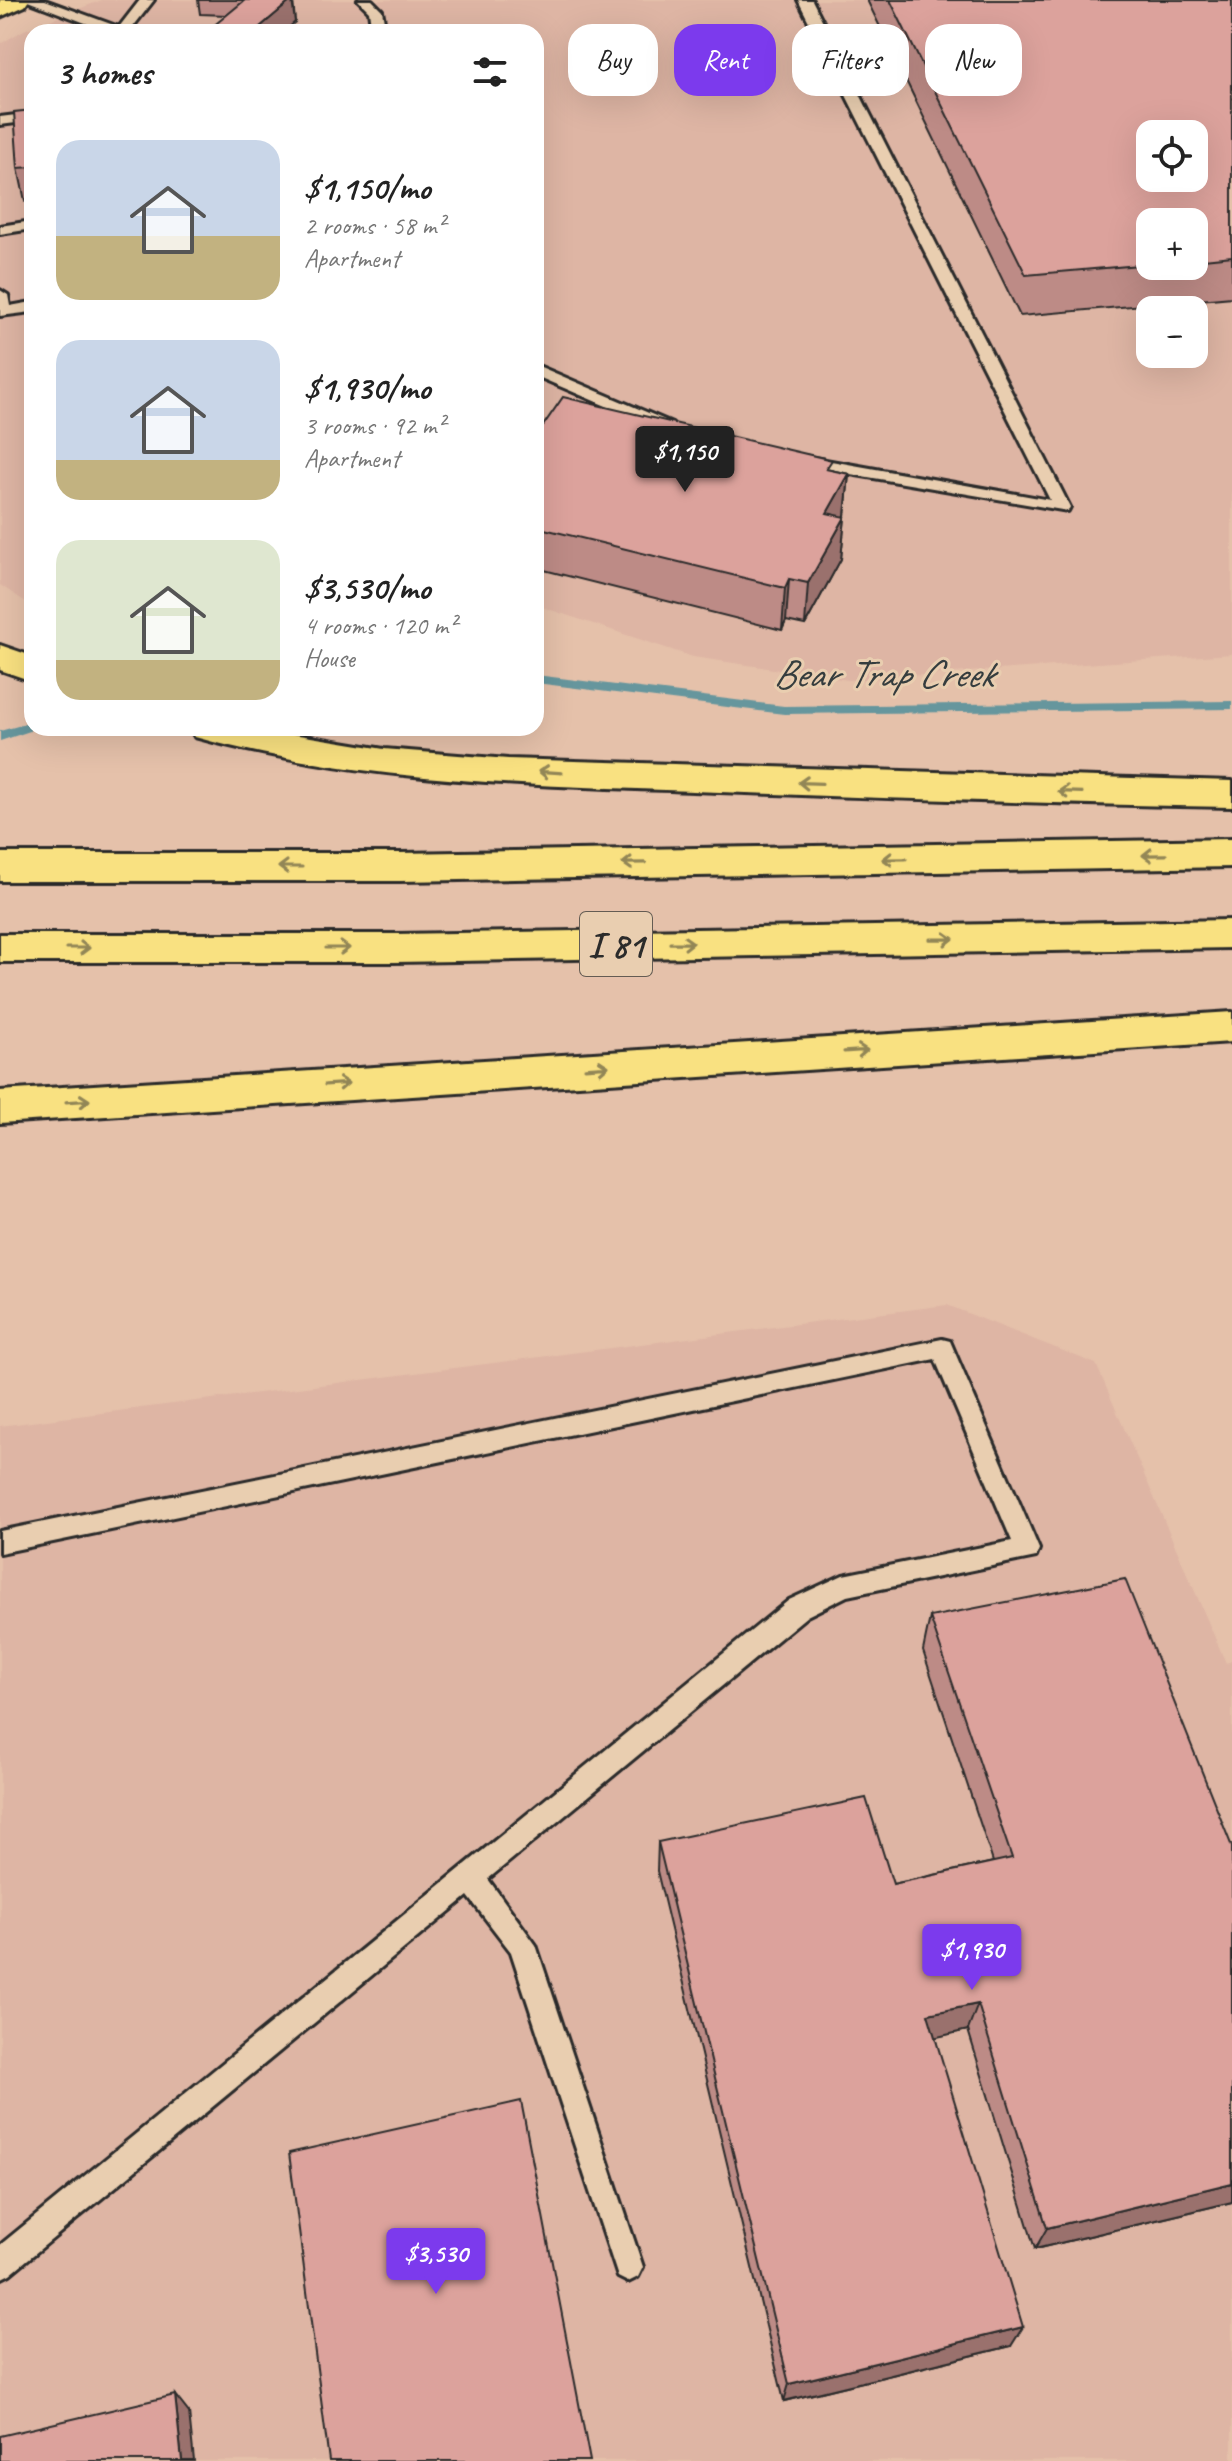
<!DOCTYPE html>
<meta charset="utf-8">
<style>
:root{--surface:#fff;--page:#f2f2f2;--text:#222;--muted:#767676;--accent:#7c3aed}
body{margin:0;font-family:Caveat,sans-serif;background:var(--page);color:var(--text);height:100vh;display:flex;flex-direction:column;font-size:30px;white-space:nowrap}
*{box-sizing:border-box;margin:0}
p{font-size:26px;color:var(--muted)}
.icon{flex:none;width:44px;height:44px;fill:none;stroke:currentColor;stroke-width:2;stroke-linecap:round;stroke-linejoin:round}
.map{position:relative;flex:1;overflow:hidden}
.sheet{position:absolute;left:24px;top:24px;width:520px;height:712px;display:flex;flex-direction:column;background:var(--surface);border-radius:24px;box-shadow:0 8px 32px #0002}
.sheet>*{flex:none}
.top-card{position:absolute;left:568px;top:24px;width:544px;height:72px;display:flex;gap:16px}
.fabs{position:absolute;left:1136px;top:120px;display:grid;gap:16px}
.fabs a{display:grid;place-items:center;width:72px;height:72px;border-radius:16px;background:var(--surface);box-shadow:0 8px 32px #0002;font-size:40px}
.price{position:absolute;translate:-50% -68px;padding:0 18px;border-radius:8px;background:var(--accent);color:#fff;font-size:26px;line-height:52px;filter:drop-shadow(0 2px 4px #0008)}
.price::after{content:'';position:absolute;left:50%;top:48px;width:24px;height:18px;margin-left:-12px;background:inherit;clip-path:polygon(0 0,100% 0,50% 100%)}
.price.on{background:#222;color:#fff}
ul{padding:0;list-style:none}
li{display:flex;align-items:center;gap:24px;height:200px;padding:0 32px}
li span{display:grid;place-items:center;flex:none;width:224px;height:160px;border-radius:24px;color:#555}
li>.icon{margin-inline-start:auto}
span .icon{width:96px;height:96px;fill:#fffc;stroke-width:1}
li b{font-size:34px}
h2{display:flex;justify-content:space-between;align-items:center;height:96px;padding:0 32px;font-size:34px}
.chip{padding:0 28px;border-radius:24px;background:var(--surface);box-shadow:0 8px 32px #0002;font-size:28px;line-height:72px}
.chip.on{background:var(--accent);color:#fff}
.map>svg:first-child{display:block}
.built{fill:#deb5a4;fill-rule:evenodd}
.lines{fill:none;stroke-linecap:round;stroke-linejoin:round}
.stream{fill:#66969d;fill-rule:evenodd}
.lane-casing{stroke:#2b2b2b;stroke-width:6}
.primary-casing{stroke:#2b2b2b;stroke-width:6}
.highway-casing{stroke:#2b2b2b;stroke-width:6}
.lane{fill:#e9ceb0;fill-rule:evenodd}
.primary{fill:#f9e181;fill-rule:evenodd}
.highway{fill:#f9e181;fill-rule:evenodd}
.wall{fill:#bd8b86;stroke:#2b2b2b;stroke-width:2;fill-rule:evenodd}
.shaded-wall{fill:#9a716d;stroke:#2b2b2b;stroke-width:2}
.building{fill:#dca29c;stroke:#2b2b2b;stroke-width:2;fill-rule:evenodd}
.oneway{stroke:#928656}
.labels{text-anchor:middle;stroke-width:6;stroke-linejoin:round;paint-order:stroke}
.shield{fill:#e9ceb0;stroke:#645c53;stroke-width:2}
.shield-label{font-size:36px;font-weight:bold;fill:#2b2b2b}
.water-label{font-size:40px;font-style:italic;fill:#353d3e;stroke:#e9ceb0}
</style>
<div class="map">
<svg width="1232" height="2461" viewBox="0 0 1232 2461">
<rect width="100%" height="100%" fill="#e5c1aa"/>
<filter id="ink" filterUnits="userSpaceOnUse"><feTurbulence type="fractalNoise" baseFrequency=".0125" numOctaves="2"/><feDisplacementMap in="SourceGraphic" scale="16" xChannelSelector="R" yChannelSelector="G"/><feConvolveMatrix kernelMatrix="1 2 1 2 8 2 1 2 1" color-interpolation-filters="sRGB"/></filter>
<g filter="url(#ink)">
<!-- built -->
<g class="built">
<path d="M102,0H1232V654L848,680L693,657L536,605V32H32V606L0,585V44L24,30ZM1150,134H1194V178H1150ZM1150,222H1194V266H1150ZM1150,310H1194V354H1150Z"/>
<path d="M947,1305L1096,1364L1226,1663L1232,1661V2461H0V1426Z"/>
</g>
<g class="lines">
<!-- stream -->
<g class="stream">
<path d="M536,675L784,706L1232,701V709L784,714L536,683Z"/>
<path d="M25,724L30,725V731L0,741V731Z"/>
</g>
<!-- lane casing -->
<g class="lane-casing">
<g id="lane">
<path d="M25,0H45L119,27L140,0H154L129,32H109Z"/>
<path d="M358,0H372L382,10L386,32H372L369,11Z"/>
<path d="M798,0H812L1070,507L1068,511L803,466L795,461L803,456L1050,500Z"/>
<path d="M32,113V121L0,125V117Z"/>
<path d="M32,221V229L0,234V226Z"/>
<path d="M0,290L8,295L10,306L32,302V312L0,316Z"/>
<path d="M536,365L672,423L674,426L672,429H660L536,376Z"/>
<path d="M942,1339L950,1341L953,1348L1039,1549L1036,1557L847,1596L807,1616L488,1879L536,1945L643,2267L638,2277L628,2282L618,2277L511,1952L468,1896L10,2274L0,2279V2245L789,1600L843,1575L1012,1541L935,1359L0,1553V1531Z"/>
</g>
</g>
<!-- primary casing -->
<g class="primary-casing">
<path id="primary" d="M0,0H29L25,6L0,17Z"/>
</g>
<!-- highway casing -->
<g class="highway-casing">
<g id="highway">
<path d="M0,645L32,656V681L0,670Z"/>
<path d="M190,728H256L384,749L508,759L1232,781V807C1052,804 873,798 693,791C525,785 359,782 195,737Z"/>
<path d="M1232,839V867L400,881H0V853H400Z"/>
<path d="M1232,920V948L395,962H0V934H395Z"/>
<path d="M1232,1012V1042L0,1123V1091Z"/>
</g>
</g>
<!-- lane -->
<use href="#lane" class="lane"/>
<!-- primary -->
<use href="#primary" class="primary"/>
<!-- highway -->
<use href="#highway" class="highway"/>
</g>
<!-- wall -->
<g class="wall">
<path d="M198,0H293L295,22L227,15L200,14Z"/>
<path d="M867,0H1232V297L1020,316ZM1150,222H1194V266H1150Z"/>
<path d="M32,110V200L25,201L18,168Z"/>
<path d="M536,436L831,470L849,474L841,559L805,625L786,621L782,630L536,568Z"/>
<path d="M930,1617L1232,2202L1035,2249L968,2030L935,2037L1011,2346L784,2401L657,1871L658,1842L893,1884L993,1862L923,1651Z"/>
</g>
<!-- shaded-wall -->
<g class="shaded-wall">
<path d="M292,0L295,22L284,32H254Z"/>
<path d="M849,474L845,515L823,554L827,513Z"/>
<path d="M845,517L841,559L805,625L808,583Z"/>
<path d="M789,579L786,621L782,630L785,588Z"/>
<path d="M978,2004L968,2030L920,2041L928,2014Z"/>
<path d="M1232,2183V2202L1035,2249L1047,2228Z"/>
<path d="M1023,2327L1011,2346L784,2401L789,2384Z"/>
<path d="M175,2395L189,2413L194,2461H182Z"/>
</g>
<!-- building -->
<g class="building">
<path d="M245,0H292L254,32H206Z"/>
<path d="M890,0H1232V256L1194,260V222H1150V264L1026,275ZM1150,134H1194V178H1150Z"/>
<path d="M32,110V167L18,168L14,112Z"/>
<path d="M563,397L832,460L826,469L849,474L827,513L845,517L808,583L789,579L785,588L536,527V436Z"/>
<path d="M1125,1579L1232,1847V2183L1047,2228L978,2004L928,2014L1023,2327L789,2384L658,1842L866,1798L893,1884L1012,1858L930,1617Z"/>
<path d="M521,2101L590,2461H329L289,2153Z"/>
<path d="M175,2395L182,2461H0V2436Z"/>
</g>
<!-- one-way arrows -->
<defs><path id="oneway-shaft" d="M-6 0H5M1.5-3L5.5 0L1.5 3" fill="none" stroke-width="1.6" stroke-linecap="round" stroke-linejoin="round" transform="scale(2)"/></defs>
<g class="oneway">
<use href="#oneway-shaft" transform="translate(550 772) rotate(-176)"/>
<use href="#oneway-shaft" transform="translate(810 783) rotate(-178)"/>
<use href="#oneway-shaft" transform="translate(1070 792) rotate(-178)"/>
<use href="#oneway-shaft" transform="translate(1154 855) rotate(179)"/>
<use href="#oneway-shaft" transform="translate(894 859) rotate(179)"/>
<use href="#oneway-shaft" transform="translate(634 863) rotate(179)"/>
<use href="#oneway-shaft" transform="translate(290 867) rotate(-180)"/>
<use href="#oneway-shaft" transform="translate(942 939) rotate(-1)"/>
<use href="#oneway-shaft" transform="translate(682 943) rotate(-1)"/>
<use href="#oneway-shaft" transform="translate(78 948)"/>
<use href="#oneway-shaft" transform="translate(338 948)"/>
<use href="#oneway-shaft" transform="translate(856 1051) rotate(-4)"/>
<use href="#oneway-shaft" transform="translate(597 1067) rotate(-4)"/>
<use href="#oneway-shaft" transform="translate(337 1084) rotate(-4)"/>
<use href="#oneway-shaft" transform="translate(78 1101) rotate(-4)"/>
</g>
</g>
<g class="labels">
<!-- shield labels -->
<rect class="shield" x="580" y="912" width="72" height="64" rx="6"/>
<g class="shield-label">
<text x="616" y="957">I 81</text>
</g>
<!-- water labels -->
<g class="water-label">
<text x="883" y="687">Bear Trap Creek</text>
</g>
</g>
</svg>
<div class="fabs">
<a><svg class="icon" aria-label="locate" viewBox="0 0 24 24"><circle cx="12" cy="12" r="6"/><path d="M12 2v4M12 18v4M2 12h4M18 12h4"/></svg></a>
<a>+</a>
<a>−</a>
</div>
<b class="price on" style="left:685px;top:494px">$1,150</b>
<b class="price" style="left:972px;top:1992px">$1,930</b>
<b class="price" style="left:436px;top:2296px">$3,530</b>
<div class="top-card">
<a class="chip">Buy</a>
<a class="chip on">Rent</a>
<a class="chip">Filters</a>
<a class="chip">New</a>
</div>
<section class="sheet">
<h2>3 homes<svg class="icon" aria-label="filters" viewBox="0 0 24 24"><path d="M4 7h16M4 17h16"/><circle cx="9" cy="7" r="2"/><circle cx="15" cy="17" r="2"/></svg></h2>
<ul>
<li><span style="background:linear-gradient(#c9d6e8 60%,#c2b280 0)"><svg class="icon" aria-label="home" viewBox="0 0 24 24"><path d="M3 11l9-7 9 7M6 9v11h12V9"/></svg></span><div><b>$1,150/mo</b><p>2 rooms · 58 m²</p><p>Apartment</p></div></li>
<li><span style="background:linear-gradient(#c9d6e8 75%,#c2b280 0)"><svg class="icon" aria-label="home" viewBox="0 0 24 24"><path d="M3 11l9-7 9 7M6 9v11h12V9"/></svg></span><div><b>$1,930/mo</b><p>3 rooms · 92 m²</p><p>Apartment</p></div></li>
<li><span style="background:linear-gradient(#dfe7d0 75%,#c2b280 0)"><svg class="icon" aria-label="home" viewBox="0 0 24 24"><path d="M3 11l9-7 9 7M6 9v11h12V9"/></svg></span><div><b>$3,530/mo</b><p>4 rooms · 120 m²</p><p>House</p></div></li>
</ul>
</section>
</div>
